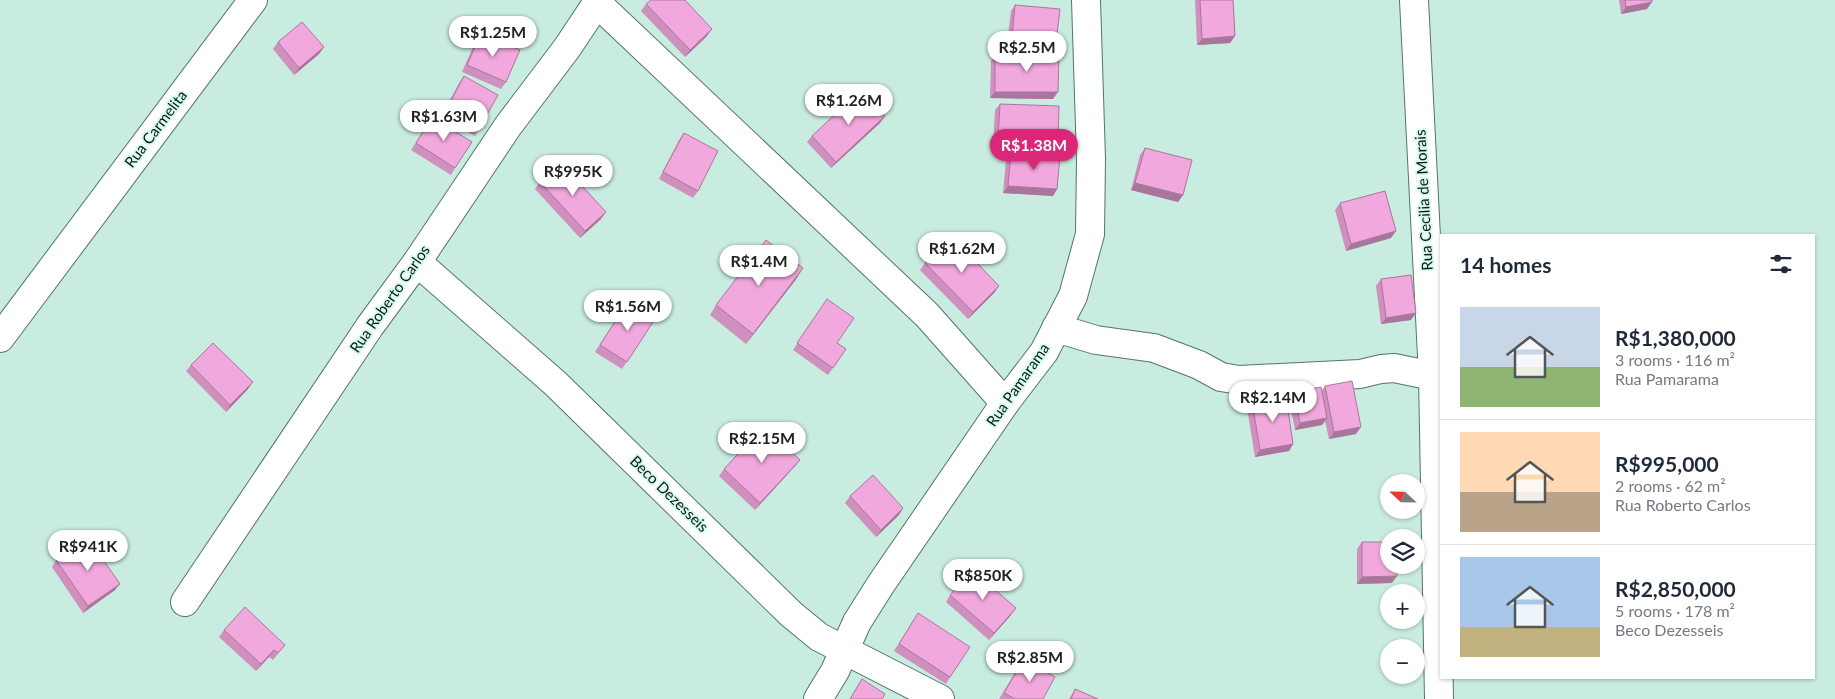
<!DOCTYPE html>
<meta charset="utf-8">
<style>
:root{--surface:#fff;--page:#f6f6f7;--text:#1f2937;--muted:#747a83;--line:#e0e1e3;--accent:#db2777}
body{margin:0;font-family:Lato,sans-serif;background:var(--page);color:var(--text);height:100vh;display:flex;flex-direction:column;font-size:19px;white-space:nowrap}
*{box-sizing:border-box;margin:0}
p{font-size:16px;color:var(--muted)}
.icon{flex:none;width:28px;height:28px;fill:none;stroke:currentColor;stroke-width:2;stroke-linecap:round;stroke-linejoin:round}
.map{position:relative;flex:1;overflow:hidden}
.details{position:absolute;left:1440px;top:234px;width:375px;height:445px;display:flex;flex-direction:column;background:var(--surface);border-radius:0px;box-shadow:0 1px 4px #0004}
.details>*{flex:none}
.needle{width:32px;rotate:292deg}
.tools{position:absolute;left:1380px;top:474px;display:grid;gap:10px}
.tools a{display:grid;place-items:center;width:45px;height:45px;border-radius:50%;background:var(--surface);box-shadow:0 1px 4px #0004;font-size:25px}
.price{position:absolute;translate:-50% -42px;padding:0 11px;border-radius:18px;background:#fff;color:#222;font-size:16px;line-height:32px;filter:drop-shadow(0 1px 2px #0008)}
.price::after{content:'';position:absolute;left:50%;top:30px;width:15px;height:11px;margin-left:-8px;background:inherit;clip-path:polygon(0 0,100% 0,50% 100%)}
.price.selected{background:var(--accent);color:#fff}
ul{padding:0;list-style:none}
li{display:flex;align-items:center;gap:15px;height:125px;padding:0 20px}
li+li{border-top:1px solid var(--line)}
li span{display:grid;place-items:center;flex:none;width:140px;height:100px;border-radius:0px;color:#555}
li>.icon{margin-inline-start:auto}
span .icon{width:60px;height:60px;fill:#fffc;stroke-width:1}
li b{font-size:21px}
h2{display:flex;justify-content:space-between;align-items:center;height:60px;padding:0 20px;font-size:21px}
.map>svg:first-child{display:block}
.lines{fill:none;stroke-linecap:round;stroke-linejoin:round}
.minor-casing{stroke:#547469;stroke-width:30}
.minor{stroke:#fff;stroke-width:28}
.wall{fill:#cf90be}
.shaded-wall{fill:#a9769b}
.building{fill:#f1a8dd;stroke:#a9769b}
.labels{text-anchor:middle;stroke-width:4;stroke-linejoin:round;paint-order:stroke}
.street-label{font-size:15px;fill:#0b1814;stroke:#d6faed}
</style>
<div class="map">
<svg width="1835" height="699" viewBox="0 0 1835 699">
<rect width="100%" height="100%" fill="#c9ece0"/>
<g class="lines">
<!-- minor casing -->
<g class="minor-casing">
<g id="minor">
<path d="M1414,0L1433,376L1439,699"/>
<path d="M597,3L927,315L1005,403"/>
<path d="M417,262L556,384L791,614L819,637L940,699"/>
<path d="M1056,328L1096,340L1154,348L1199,365L1221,377L1239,380L1360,374L1381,369L1394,368L1433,376"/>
<path d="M0,338L253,0"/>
<path d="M185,602L370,326L417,262L508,126L567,48L599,0"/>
<path d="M818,699L835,671L857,622L881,584L1005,403L1044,352L1073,296L1090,234L1091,159L1086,0"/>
</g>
</g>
<!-- minor -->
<use href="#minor" class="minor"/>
</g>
<!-- wall -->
<g class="wall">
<path d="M1195,0H1233L1235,36L1230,43L1197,45Z"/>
<path d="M1619,0H1652L1647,9L1621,14Z"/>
<path d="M646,4L707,36L685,57L641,11Z"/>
<path d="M1015,5L1055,51L1053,55V99L990,98L991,61L995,54H1016L1006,53L1011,11Z"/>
<path d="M481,33L506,82L501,89L462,72L476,40Z"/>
<path d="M278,42L324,47L319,54L294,75L273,49Z"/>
<path d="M464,76L479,129L475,136L441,117L459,83Z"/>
<path d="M1000,104L1058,141L1053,148L993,146L995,110Z"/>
<path d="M885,116L880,123L831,168L807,142L812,136Z"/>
<path d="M432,117L455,168L451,175L411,150Z"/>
<path d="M684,133L698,191L693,198L659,179L679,140Z"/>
<path d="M1145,148L1183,195L1178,202L1131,190L1140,155Z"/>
<path d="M1011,153L1057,189L1053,196L1003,193L1006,160Z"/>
<path d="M540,182L601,219L580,238L535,189Z"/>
<path d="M1340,203L1391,238L1346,251L1335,210Z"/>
<path d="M925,263L999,286L994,293L968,319L920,270Z"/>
<path d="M797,278L746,344L710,315L716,305Z"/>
<path d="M1381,279L1411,320L1381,324L1376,286Z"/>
<path d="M827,299L837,343L846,349L828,375L793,350Z"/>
<path d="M628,301L655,319L622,369L595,352Z"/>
<path d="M191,365L248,389L226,412L186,371Z"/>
<path d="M1325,386L1356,434L1329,439L1325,421L1322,425L1295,430L1289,399L1294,392L1322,390Z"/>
<path d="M1252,401L1293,444L1289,451L1255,457L1247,408Z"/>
<path d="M800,460L795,466L755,510L719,476L724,469Z"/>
<path d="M850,496L899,515L876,537L845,503Z"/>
<path d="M1362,542L1392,583L1357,584V549Z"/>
<path d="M56,560L115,590L83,613L52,567Z"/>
<path d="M950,595L1011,615L989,640L946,602Z"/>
<path d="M918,613L950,677L946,684L894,651Z"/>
<path d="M224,630L285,645L273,660L269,657L256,671L219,637Z"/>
<path d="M1024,659L1043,699H999L1019,666Z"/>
<path d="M1075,689L1098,699H1069Z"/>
</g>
<!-- shaded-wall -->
<g class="shaded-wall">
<path d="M1652,2L1647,9L1621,14L1626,7Z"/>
<path d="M712,29L707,36L685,57L690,50Z"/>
<path d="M1235,36L1230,43L1197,45L1202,39Z"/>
<path d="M1011,46L1055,51L1051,58L1006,53Z"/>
<path d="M324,47L319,54L294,75L299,68Z"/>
<path d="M995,92H1058L1053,99L990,98Z"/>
<path d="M885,116L880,123L831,168L836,162Z"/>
<path d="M998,139L1058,141L1053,148L993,146Z"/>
<path d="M1135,183L1183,195L1178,202L1131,190Z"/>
<path d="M1008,186L1057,189L1053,196L1003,193Z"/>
<path d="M606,212L601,219L580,238L585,231Z"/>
<path d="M1396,231L1391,238L1346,251L1351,244Z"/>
<path d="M803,268L797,278L746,344L753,334Z"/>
<path d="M999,286L994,293L968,319L973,312Z"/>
<path d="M1416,313L1411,320L1381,324L1386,318Z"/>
<path d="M253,382L248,389L226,412L230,405Z"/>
<path d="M1327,418L1322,425L1295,430L1300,423Z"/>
<path d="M1361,427L1356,434L1329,439L1334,432Z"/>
<path d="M1293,444L1289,451L1255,457L1260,450Z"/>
<path d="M800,460L795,466L755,510L760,503Z"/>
<path d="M903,508L899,515L876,537L881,530Z"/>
<path d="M1397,576L1392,583L1357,584L1362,577Z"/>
<path d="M120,584L115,590L83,613L88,606Z"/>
<path d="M1016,608L1011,615L989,640L994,633Z"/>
<path d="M274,650L269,657L256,671L261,664Z"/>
</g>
<!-- building -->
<g class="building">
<path d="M651,0H685L712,29L690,50L646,4Z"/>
<path d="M1200,0H1233L1235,36L1202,39Z"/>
<path d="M1625,0H1652V2L1626,7Z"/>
<path d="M1015,5L1060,9L1055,51L1011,46Z"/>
<path d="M302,22L324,47L299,68L278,42Z"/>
<path d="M481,33L520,50L506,82L467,65Z"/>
<path d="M995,54L1059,55L1058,92H995Z"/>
<path d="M464,76L498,95L479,129L446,110Z"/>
<path d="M861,90L885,116L836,162L812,136Z"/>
<path d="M1000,104L1059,106L1058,141L998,139Z"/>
<path d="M432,117L472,142L455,168L416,143Z"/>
<path d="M684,133L718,151L698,191L663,172Z"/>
<path d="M1145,148L1192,160L1183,195L1135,183Z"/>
<path d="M1011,153L1060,156L1057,189L1008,186Z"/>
<path d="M561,163L606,212L585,231L540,182Z"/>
<path d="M1385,191L1396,231L1351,244L1340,203Z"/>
<path d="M952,237L999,286L973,312L925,263Z"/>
<path d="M766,240L803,268L753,334L716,305Z"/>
<path d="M1411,275L1416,313L1386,318L1381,279Z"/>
<path d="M827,299L854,318L837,343L846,349L833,368L797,343Z"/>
<path d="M628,301L655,319L627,362L600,345Z"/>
<path d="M213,343L253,382L230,405L191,365Z"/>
<path d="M1352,381L1361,427L1334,432L1325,386Z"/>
<path d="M1321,387L1327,418L1300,423L1294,392Z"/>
<path d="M1286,396L1293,444L1260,450L1252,401Z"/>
<path d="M764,426L800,460L760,503L724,469Z"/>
<path d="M873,475L903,508L881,530L850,496Z"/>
<path d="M88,538L120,584L88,606L56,560Z"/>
<path d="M1362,542H1389V565H1397V576L1362,577Z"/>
<path d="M972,570L1016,608L994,633L950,595Z"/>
<path d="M245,607L285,645L278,653L274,650L261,664L224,630Z"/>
<path d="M918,613L970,647L950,677L899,644Z"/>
<path d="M1024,659L1055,677L1043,699H1015L1004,693Z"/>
<path d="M862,679L885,694L882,699H850Z"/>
<path d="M1075,689L1098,699H1071Z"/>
</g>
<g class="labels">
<!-- street labels -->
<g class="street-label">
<text transform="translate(156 129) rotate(-53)" y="5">Rua Carmelita</text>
<text transform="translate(1424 200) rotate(-93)" y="5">Rua Cecilia de Morais</text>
<text transform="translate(390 299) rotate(-55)" y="5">Rua Roberto Carlos</text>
<text transform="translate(1018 385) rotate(-55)" y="5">Rua Pamarama</text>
<text transform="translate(669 494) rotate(44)" y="5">Beco Dezesseis</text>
</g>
</g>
</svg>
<div class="tools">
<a><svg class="needle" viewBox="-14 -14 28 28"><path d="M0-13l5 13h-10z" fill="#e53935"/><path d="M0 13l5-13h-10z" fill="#747a83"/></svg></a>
<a><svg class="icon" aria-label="layers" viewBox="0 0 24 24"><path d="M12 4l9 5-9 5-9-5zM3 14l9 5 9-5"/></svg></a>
<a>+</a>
<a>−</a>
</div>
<b class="price" style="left:493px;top:58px">R$1.25M</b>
<b class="price" style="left:1027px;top:73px">R$2.5M</b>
<b class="price" style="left:849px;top:126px">R$1.26M</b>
<b class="price" style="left:444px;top:142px">R$1.63M</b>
<b class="price selected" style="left:1034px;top:171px">R$1.38M</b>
<b class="price" style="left:573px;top:197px">R$995K</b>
<b class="price" style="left:962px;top:274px">R$1.62M</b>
<b class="price" style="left:759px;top:287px">R$1.4M</b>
<b class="price" style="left:628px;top:332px">R$1.56M</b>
<b class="price" style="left:1273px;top:423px">R$2.14M</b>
<b class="price" style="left:762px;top:464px">R$2.15M</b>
<b class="price" style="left:88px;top:572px">R$941K</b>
<b class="price" style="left:983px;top:601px">R$850K</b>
<b class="price" style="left:1030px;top:683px">R$2.85M</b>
<section class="details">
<h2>14 homes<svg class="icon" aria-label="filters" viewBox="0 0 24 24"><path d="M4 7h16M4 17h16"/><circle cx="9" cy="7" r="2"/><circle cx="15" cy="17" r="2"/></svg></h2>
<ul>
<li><span style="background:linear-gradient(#c9d6e8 60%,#8fb573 0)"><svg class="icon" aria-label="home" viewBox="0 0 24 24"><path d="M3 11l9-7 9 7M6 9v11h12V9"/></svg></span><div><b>R$1,380,000</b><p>3 rooms · 116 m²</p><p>Rua Pamarama</p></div></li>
<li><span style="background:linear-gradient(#ffd9b3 60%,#b9a48a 0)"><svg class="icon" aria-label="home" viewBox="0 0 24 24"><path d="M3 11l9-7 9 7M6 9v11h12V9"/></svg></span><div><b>R$995,000</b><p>2 rooms · 62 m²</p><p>Rua Roberto Carlos</p></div></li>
<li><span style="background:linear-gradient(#a9c7e8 70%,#c2b280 0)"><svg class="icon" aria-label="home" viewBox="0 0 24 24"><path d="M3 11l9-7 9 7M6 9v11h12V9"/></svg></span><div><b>R$2,850,000</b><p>5 rooms · 178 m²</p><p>Beco Dezesseis</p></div></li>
</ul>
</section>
</div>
